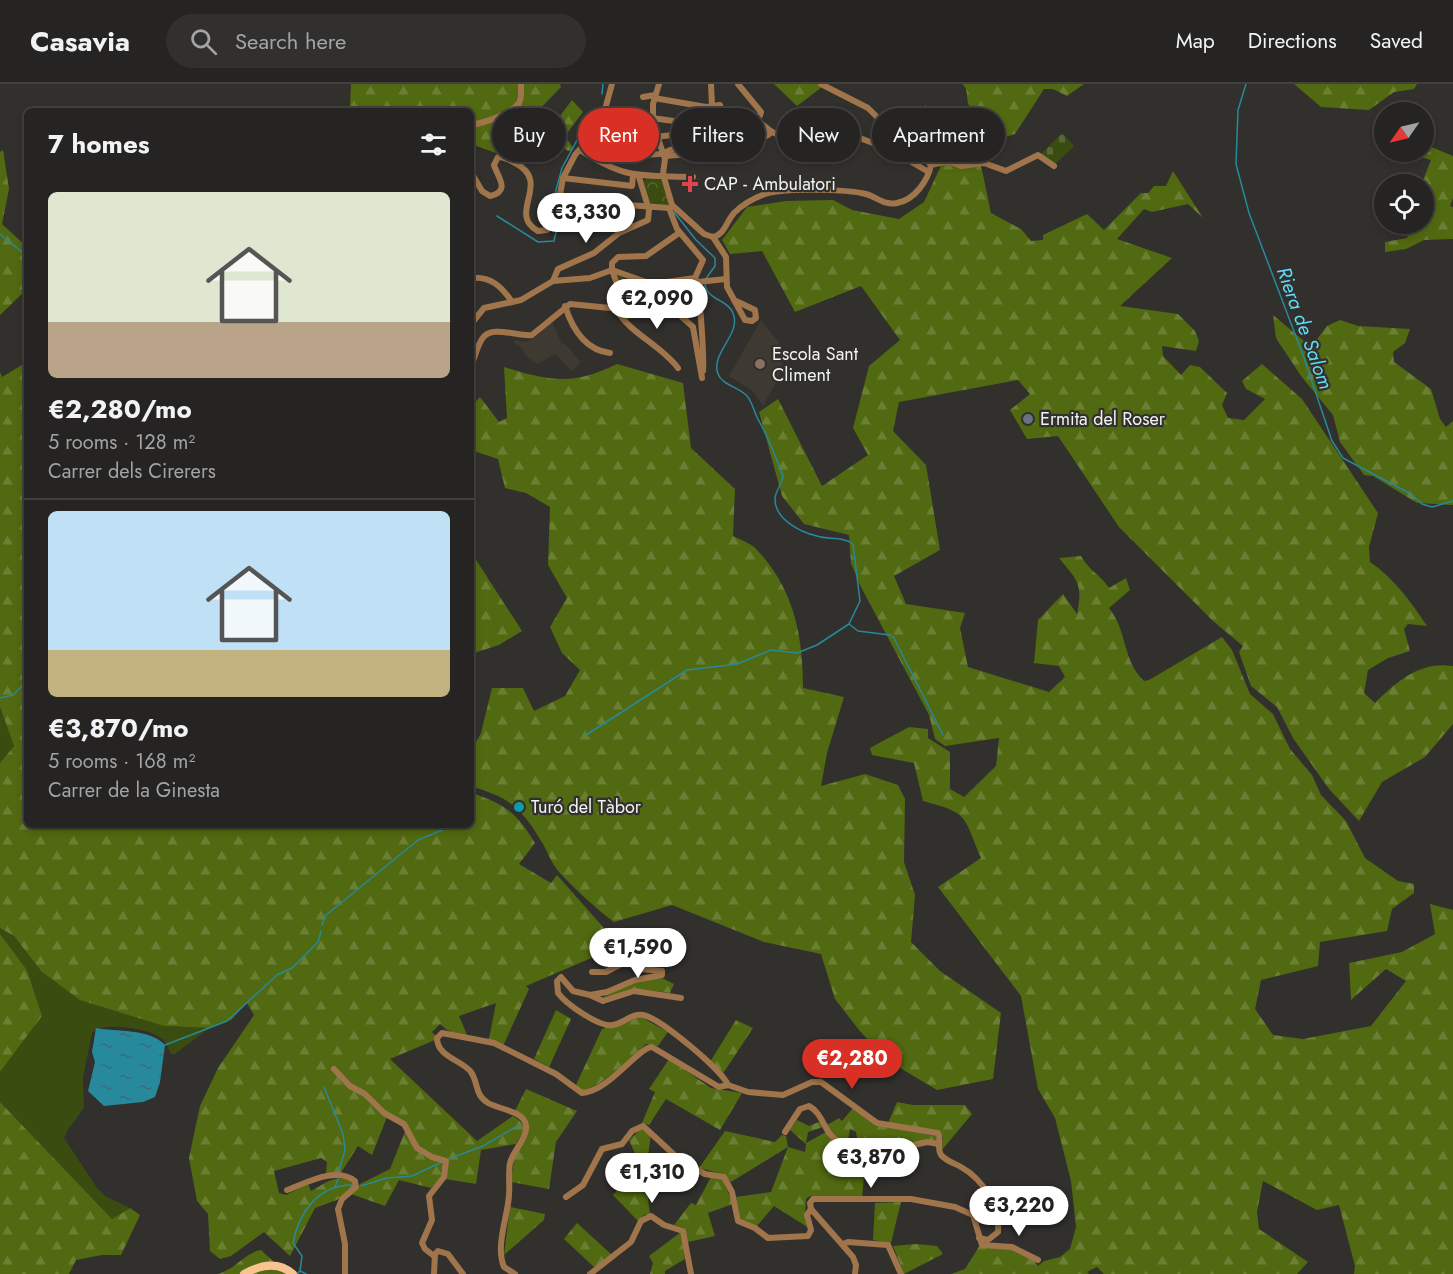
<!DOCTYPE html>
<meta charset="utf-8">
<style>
:root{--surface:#252422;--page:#31302f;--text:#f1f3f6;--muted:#a3a4a5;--line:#424140;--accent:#d93025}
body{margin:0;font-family:Jost,sans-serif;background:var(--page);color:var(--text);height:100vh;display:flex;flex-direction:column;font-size:22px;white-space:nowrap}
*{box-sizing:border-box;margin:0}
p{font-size:20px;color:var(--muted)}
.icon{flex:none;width:33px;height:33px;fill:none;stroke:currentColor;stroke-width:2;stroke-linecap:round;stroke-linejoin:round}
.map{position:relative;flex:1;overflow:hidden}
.sheet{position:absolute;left:24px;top:24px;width:450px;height:720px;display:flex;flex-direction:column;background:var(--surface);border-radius:9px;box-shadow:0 3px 9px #0003,0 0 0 2px var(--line)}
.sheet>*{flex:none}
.banner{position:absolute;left:492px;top:24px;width:570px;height:54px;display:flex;gap:12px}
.needle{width:39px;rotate:236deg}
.controls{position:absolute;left:1374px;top:18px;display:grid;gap:12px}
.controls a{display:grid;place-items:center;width:60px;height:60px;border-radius:50%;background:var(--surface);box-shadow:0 3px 9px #0003,0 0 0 2px var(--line);font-size:30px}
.price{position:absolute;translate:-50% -51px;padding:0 14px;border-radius:21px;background:#fff;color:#222;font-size:20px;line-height:39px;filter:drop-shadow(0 2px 3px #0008)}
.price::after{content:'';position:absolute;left:50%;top:36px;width:18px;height:14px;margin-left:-9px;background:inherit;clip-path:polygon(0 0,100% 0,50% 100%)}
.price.selected{background:var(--accent);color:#fff}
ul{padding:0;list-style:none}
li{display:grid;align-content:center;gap:12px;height:318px;padding:0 24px}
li+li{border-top:2px solid var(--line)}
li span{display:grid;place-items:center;height:186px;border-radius:9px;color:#555}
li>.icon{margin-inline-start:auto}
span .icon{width:108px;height:108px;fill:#fffc;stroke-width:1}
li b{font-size:26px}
h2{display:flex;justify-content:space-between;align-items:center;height:72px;padding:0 24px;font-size:26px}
.tag{padding:0 21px;border-radius:27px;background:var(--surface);box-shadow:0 3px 9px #0003,0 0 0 2px var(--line);font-size:21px;line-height:54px}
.tag.selected{background:var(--accent);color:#fff}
header{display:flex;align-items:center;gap:36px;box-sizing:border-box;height:84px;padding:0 30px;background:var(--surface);border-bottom:2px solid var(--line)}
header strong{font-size:28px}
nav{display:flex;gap:33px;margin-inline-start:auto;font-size:21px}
.search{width:420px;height:54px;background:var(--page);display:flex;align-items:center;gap:15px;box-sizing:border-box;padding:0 21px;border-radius:33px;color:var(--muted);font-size:22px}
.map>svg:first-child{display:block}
.built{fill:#3e3a32}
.grass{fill:#3b4c11}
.forest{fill:url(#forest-firs)}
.cemetery{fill:url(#cemetery-stones)}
.park{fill:url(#park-crowns)}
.water{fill:url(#water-ripples)}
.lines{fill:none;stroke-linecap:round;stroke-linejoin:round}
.stream{stroke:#27899c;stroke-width:1.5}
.minor{stroke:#a0754c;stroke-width:6}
.major{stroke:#f8c391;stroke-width:8}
.health-dot{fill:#e0444e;stroke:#31302d;stroke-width:2}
.education-dot{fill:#8d6e63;stroke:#31302d;stroke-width:2}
.worship-dot{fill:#6b7280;stroke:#31302d;stroke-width:2}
.culture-dot{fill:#0f9aa8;stroke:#31302d;stroke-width:2}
.labels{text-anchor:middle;stroke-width:4.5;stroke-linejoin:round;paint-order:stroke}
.poi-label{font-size:18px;fill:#f2f2f0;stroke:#31302d;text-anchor:start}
.water-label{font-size:20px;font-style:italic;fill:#5fdcf6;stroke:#31302d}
</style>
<header>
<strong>Casavia</strong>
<div class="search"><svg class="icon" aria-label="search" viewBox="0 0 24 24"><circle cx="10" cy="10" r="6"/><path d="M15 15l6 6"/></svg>Search here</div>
<nav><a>Map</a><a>Directions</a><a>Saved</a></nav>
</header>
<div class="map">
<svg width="1453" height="1190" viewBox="0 0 1453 1190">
<defs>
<pattern id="forest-firs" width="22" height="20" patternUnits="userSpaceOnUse" patternTransform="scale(1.5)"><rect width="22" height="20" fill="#516910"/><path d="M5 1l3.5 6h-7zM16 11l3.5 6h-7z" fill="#6a7f33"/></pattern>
<pattern id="cemetery-stones" width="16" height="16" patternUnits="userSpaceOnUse" patternTransform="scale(1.5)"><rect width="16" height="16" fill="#3b4c11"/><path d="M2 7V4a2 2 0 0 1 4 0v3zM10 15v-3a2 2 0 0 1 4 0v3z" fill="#586634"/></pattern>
<pattern id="park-crowns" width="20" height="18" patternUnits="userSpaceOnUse" patternTransform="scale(1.5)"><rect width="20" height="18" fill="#3b4c11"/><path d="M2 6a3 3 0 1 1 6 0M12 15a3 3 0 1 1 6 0" fill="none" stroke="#586634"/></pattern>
<pattern id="water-ripples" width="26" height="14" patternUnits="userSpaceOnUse" patternTransform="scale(1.5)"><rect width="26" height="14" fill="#27899c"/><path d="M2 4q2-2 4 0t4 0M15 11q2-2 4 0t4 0" fill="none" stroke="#356f7a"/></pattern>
</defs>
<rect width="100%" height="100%" fill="#31302d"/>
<!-- built -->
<g class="built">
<path d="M761,236L780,260L784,270L779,293L763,322L753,307L729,292Z"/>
<path d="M552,238L562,260L564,259L581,278L572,287L555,270L538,280L528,274L520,262L514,259V256L526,258L536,253Z"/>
</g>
<!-- grass -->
<g class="grass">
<path d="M0,623L14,662L0,679Z"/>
<path d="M0,844L14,852L41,887L164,942L209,944L175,970H171C168,964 166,957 161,954C148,944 102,937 92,949L83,994L84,1024L67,1047L64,1054L97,1104L105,1112L130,1124L112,1135L0,1018V988L42,932L27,886L0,850Z"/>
</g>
<!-- forest -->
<g class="forest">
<path d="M351,0H560L561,3L530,35L551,44L572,16L583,28L565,52L574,65L568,67L551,55L518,77L471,60V27H354L350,22Z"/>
<path d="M774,0H826L797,22Z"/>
<path d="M962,0H1084L1067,12L1053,5H1044L1015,50L999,55L968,20L966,4Z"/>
<path d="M1294,0H1417L1414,5L1394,8L1369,26L1321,23Z"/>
<path d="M925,21L945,34L955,53L972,59L982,86L991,129L1021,145L1031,157L1043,156V151L1087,130L1104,146L1141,109H1148L1154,102H1166L1173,87L1203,134L1188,120L1152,128L1144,125L1117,155L1172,174L1120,222L1178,230L1195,247L1199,257L1196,267L1162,262L1163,272L1181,291L1190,281L1200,283L1227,309L1222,321L1228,334L1244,336L1265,315L1246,305L1242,297L1262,280L1302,315L1378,429L1369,463L1370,478C1395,495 1410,517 1427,542L1408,540L1404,545L1410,567L1388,574L1368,586L1364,609L1375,619C1397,597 1420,577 1453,582V640L1425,673L1382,698L1359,737L1329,705L1293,654L1277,623L1251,602L1239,568L1243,562L1213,537L1119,443L1058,352L1027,355L1010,326L1030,310L1018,296L899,318L893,347L926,381L940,466L894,492L906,520L965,529L960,544L968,583L1049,608L1065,593L1059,582L1034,579L1038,536L1063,510L1077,530C1083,500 1078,497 1059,474L1081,472C1088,486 1101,491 1109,504L1126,494L1130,506L1109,524C1128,548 1122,576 1144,597L1149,596L1222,553L1232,566L1250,610L1273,630L1290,665L1312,691L1321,711L1346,737L1365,774L1398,797L1414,800V809L1392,825L1387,847L1320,858L1318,882L1261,896L1255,925L1273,951L1303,955L1371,942L1406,897L1386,885L1351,916L1349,879L1402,868L1435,850L1430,820L1453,826V1190H1354L1355,1182L1339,1121L1317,1126L1263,1097L1257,1128L1259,1145L1308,1178L1297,1190H1104L1097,1183L1087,1188L1089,1190H951L965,1185L980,1161L1010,1165L1033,1175L1038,1182L1044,1177L1060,1173L1070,1165L1076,1143L1071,1097L1055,1034L1038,1005L1021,912L938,803L981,774C963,731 969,729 923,717L914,679L872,671L870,664L909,643L928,645V654L950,668V705L964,713L996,682L999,654L945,662L935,655L929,631L860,501L851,479L849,451L804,440L782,412L759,328L778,315L822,402L868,371L853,344L869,282L900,256L861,202L795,228L762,167L730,170L722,156L747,123L786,117L833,116L852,126L899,135L924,118L940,84L941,60L934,53L916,50L914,40Z"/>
<path d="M1424,60L1453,72V114L1450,122L1453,123V155L1424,156L1406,165L1385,168V158L1407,154L1411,140H1424V100H1407L1406,96L1412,94L1423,96L1431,76L1417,72L1419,68H1424Z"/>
<path d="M3,66L9,105L2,140L27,163V205L0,231V68Z"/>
<path d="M1273,231L1311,263L1327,242L1340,236L1358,242L1410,245L1405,259L1393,268L1394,278L1431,305L1440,335L1446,343L1453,337V421L1417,419L1373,392L1364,391L1340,358L1333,331L1301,292L1276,254Z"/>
<path d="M27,278V741H471V698L472,709C506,721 516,728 535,759L519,780L551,799L557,791L610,851L619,857L596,872L526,902L529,905L503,962L489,955L496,919L459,932L468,953L447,946L440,940L432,948L436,952L435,956L390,975L477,1057L513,1032L523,1039L524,1046L516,1060L481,1066L476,1100L445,1095L442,1092L431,1104L399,1096L385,1122L351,1110L360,1100L390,1085L406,1045L387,1033L372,1071L358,1062L340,1090H326L327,1078L321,1074L274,1087L279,1109L286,1111L308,1100L311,1107C326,1099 335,1089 353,1098V1103L337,1116L315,1124L290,1172L264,1148L231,1172L220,1175L210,1167L208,1130L197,1117L189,1074L200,1022L218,984L254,931L247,919L231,936L209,944L164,942L80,916L41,887L14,852L0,844V679L14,662L0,623V288L2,293Z"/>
<path d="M617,280L683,299L691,364L735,405L733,452C741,456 752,460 757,466C794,505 803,552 803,604L844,613L827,669L821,702L865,690L898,701L905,715L904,778L915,811L911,858L940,887L1001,929L993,995L937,1006L885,975L859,946L835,915L821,870L764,858L672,821L614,838C594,823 576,806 559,788C552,780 548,769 543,760C522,725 512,715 474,703L471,667L481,649L492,604H523L534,627L565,612L580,586L562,569L550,543L567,514L548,481L550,423L526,409L505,404L498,375L471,366V323L480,313L499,338L507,334L504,283C550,297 572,302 617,280Z"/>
<path d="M471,468L522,547L499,561L471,570Z"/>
<path d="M0,850L27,886L42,932L0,988Z"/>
<path d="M662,894L674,900L670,909L640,905L601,914L635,898Z"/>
<path d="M556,926L571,935L549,983L534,975Z"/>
<path d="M641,933L668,948L658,962L646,960C625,977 610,997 584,1007L575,1003L602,945Z"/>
<path d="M736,936L753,944L722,991L710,978Z"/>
<path d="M669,975L711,1004L742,1009L720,1046L666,1015L649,1041L642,1039L655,1008L649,1005Z"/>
<path d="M526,1005L577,1027L556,1058L549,1105L511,1098L514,1075L529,1043L515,1027Z"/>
<path d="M0,1018L112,1135L130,1124L140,1131L121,1171H102L76,1176L69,1190H0Z"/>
<path d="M897,1018L913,1021H965L972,1030L941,1067L943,1054L938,1046L888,1039Z"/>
<path d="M853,1024L875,1041L936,1051L937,1057L925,1056L909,1062L858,1059L856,1048L850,1045L848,1057C836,1055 833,1051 827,1041L839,1034L842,1037Z"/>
<path d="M797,1036L809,1042L821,1037L823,1043L808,1048L806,1059L826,1048L831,1056L839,1060L833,1077L848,1081L864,1092L862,1115L810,1112L806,1115L805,1132L809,1144L774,1122L756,1143L741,1137L736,1113L771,1108L788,1063L731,1098L723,1090L699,1084L725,1047L775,1058L782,1051L786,1052L788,1063L805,1068L806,1060L790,1046Z"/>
<path d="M641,1045L651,1051L645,1092L650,1130L644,1131L638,1137L613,1111L626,1097L645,1092L629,1056Z"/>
<path d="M711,1093L722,1094L733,1120L708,1129L715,1152L688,1158L684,1144L674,1141L691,1119L696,1121Z"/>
<path d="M901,1118L891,1159L873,1156L875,1119Z"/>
<path d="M510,1123L545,1130L544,1136L504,1171Z"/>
<path d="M577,1139L612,1171L595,1184L564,1155Z"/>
<path d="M681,1148L685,1175L665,1187V1190H650L653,1179L649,1172Z"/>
<path d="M916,1160L937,1162L943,1170L904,1190L893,1162Z"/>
<path d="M261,1166L287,1190H217C237,1185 244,1169 261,1166Z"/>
</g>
<!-- cemetery -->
<path class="cemetery" d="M1062,49L1074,62L1054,81L1041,70Z"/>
<!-- park -->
<g class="park">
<path d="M647,94L663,96L669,116L668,122H650L644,97Z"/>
<path d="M618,191L653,211V214L627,237L622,226L624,213Z"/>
</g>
<!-- water -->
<path class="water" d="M96,944C116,948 149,944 165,961L160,998L155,1013L143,1018L104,1022L88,1007L95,978L92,968Z"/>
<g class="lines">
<!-- stream -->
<g class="stream">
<path d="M1246,0L1238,26L1236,80L1249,129L1303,271L1332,357L1343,374L1411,410L1422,420L1432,423L1453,417"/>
<path d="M602,10L603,0"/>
<path d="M674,128L696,156L715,174V182L705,196"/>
<path d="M497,132L538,158L554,157L556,148"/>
<path d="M552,138L556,106L562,84L583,45L598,30"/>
<path d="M0,150L27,172"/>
<path d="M705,201C708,216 728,216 733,229C742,250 710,269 718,290C722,301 739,303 747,312C753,319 754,329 759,337C769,355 776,373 783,392C782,400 776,406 775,414C774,435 800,448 817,452C829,456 842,452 853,460L860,517L849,540L858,547L890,551L894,554L943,651"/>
<path d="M0,614L13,611L27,597"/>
<path d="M586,651L687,586L737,580L771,566L797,569L817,561L849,540"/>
<path d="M322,841L325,832L418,756L447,744"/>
<path d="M165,961L227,937L277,891L292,884L318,858L321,847"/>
<path d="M324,1003L343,1050L345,1066L338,1089"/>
<path d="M451,1074L483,1062L519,1041"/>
<path d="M361,1102L387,1094L412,1092L442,1078"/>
<path d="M335,1103L338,1095"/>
<path d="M300,1187L302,1172L293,1159C299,1128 318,1101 352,1101"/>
<path d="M297,1190L300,1187L306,1190"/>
</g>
<!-- minor -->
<g class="minor">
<path d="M659,0L653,20V40L665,75L663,90L672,121"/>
<path d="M711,0L712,21"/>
<path d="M738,0L761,28L758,37"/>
<path d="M821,0L868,24L906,62L922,70L931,81"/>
<path d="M643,13L655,11"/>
<path d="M654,14L706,23L720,21L722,27L758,37L772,48L796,58L812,59L832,52L852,51L891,66L927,87"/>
<path d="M652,34L695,40"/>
<path d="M471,41C484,39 511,30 519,19C522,14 521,6 521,0"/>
<path d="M695,42L698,22"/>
<path d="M596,47L634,55H658"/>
<path d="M656,53L737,43L741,59"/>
<path d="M588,57L593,66L626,65L631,69C640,70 655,72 664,69C670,66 674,64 681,64C707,62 751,66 772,48"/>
<path d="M580,66C627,96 639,91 693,93"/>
<path d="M665,72L691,70L706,73V63"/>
<path d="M471,88L482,107L490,112C511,107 498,94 494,81L498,73C505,73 509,76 515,79C553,98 506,130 538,147L547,146L555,139L563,94L575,71L601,40L612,0"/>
<path d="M563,94L632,102L633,92"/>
<path d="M559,113L572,117L669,124"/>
<path d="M672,121L704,150L713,153C725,150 726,138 734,129C742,121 754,114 765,110C785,104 846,105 866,110C877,113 885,122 897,119C915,116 928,96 931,81L948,77L961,82L984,79L1006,87L1038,71L1054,82"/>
<path d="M669,124L677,145L703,176L695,194"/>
<path d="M575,136L577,117"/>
<path d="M591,136L621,142L630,141"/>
<path d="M713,153L726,173L727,203L745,236L752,237L756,234L755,226L736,217"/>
<path d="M612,186L652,200L695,194"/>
<path d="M612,186V179L618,173L646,172L679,149"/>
<path d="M471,194C491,192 502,203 512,218"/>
<path d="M695,194C700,200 704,275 703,287"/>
<path d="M553,197L558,185L594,169L619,149L648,136L649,126L639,93"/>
<path d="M643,198L693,243L702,294"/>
<path d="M698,198L726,195"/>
<path d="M565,222C572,244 585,266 610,269"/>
<path d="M615,223C628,249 660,260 678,284"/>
<path d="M471,240L484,224L521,216L553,197L590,194L612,186"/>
<path d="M471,282C475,273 477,263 482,255C491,240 518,253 532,251L570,220L610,224L617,222L621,211L612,186"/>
<path d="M640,868L628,861L621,866L627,879L642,885L662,887V891L635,896L607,908L590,911L573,907L561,893L557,897L558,909C566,920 600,944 613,941C624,939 632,929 643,931C660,934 722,986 728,1001"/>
<path d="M592,888H606L625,878"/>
<path d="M592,912L603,917L634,907L681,914"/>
<path d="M334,985L350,1002L365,1010L384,1029L404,1040L417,1064L432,1073L446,1077L444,1093L429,1112L432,1136L422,1159L425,1165L434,1172"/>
<path d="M785,1048L800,1025L809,1022C824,1030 824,1050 838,1057L901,1064L927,1058L939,1060"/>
<path d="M287,1106C306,1099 336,1082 355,1097L356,1103L342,1115L338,1125L345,1160V1190"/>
<path d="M566,1113L583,1101L602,1065L622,1060L632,1047L643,1042L682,1078L705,1090L724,1093L732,1108L738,1137L755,1144L768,1154L808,1152L811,1146L807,1131L811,1125"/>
<path d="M843,1160L848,1158L888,1161L901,1190"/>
<path d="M434,1190L435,1170L438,1167L448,1170L463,1190"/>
<path d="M515,1190L504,1183C495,1162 508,1132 509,1111C510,1100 508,1089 510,1079C513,1067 528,1053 526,1041C524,1027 498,1025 488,1019C474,1010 479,1000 471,988C462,976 437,973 437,954L442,949L494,959L556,990L582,1009C610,1007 638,963 652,963L719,1003L728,1001L748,1008L783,1011L812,998H821L877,1039L938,1049C942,1056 936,1063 941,1071C946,1077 954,1079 961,1083C983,1095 1000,1123 998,1148L988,1156L979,1154"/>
<path d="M590,1190L631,1158L641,1137L651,1132L664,1141L683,1147L691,1190"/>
<path d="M855,1190L856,1181L853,1173L811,1125L810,1119L813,1115H911L955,1123L973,1131L982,1161L1012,1163L1038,1176"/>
</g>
<!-- major -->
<path class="major" d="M244,1190C260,1181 278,1177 293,1190"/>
</g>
<!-- markers -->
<path class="health-dot" d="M687 91h6v6h6v6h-6v6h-6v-6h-6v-6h6z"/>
<circle class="education-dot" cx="760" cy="280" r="6"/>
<circle class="worship-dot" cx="1028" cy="335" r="6"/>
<circle class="culture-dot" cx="519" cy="723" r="6"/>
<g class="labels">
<!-- poi labels -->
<g class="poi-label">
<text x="704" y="106">CAP - Ambulatori</text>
<text x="772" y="276">Escola Sant<tspan x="772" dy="21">Climent</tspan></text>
<text x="1040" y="341">Ermita del Roser</text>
<text x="531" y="729">Turó del Tàbor</text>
</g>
<!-- water labels -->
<g class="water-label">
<text transform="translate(1305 244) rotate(70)" y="7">Riera de Salom</text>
</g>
</g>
</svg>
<div class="controls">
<a><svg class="needle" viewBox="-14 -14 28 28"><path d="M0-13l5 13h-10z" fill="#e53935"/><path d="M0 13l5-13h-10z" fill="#a3a4a5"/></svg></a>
<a><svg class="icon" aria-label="locate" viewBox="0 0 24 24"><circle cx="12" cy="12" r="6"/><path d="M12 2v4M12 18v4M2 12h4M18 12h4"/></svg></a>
</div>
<b class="price" style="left:586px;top:160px">€3,330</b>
<b class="price" style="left:657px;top:246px">€2,090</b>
<b class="price" style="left:638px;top:895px">€1,590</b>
<b class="price selected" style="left:852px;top:1006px">€2,280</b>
<b class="price" style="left:871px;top:1105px">€3,870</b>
<b class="price" style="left:652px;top:1120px">€1,310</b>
<b class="price" style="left:1019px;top:1153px">€3,220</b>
<div class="banner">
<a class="tag">Buy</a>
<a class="tag selected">Rent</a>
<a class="tag">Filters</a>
<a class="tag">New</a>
<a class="tag">Apartment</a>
</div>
<section class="sheet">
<h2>7 homes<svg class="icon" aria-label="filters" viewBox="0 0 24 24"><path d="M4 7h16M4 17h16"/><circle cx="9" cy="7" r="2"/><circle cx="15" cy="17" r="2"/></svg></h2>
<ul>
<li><span style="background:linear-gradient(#dfe7d0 70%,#b9a48a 0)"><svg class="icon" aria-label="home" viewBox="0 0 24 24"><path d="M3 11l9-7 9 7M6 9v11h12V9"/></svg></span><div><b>€2,280/mo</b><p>5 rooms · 128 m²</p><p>Carrer dels Cirerers</p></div></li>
<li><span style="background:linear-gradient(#bfe0f5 75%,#c2b280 0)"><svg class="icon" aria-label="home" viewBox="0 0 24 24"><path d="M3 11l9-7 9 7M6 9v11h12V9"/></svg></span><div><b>€3,870/mo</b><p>5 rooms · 168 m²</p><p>Carrer de la Ginesta</p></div></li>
</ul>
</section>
</div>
